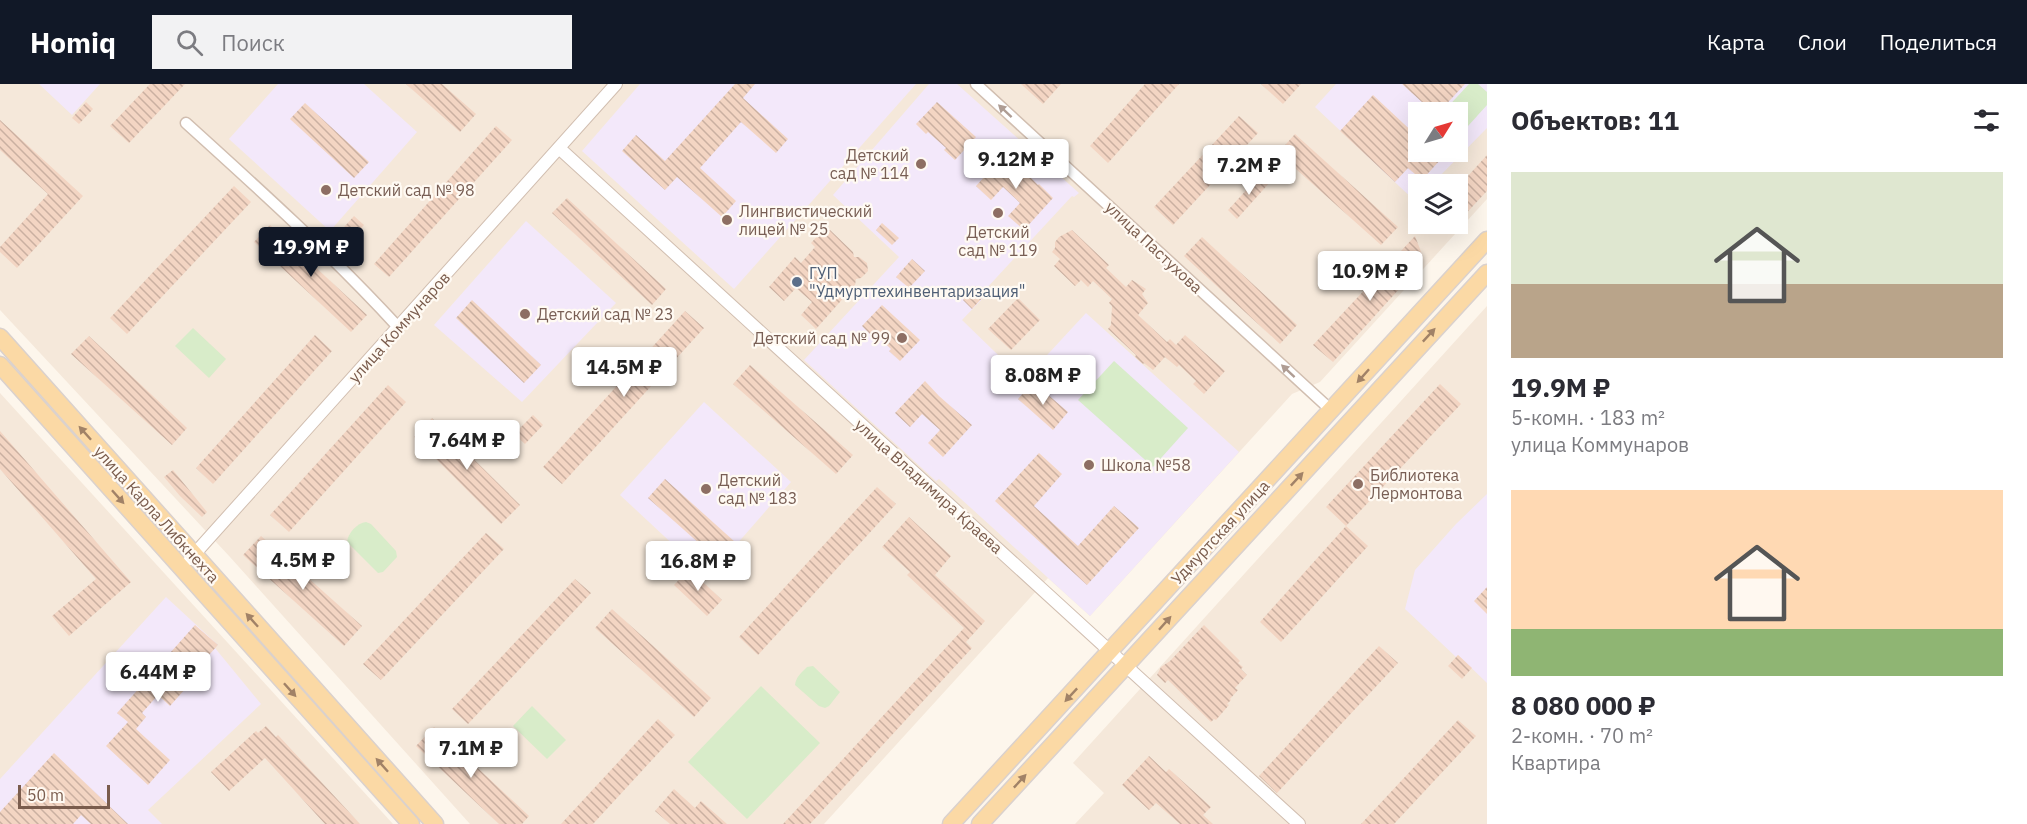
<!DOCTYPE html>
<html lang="ru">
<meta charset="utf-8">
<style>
:root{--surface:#fff;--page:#f2f2f3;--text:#2b2b33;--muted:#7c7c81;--accent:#111827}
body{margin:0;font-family:"IBM Plex Sans",sans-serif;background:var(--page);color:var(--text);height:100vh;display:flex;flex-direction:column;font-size:22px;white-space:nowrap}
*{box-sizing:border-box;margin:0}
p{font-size:20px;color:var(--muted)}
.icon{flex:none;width:33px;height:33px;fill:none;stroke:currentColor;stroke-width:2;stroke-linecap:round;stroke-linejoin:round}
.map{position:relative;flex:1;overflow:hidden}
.side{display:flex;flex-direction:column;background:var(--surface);width:540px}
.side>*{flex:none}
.needle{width:39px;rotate:53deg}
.tools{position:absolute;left:1408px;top:18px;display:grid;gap:12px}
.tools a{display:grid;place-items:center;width:60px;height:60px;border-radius:0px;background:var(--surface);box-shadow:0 6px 24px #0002;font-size:30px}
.scale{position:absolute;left:18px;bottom:15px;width:92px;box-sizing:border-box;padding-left:6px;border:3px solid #7a5c4d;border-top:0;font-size:16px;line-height:21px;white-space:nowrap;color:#7a5c4d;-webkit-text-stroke:4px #fffaf3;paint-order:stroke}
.price{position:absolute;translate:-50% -51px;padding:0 14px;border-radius:6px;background:#fff;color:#222;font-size:20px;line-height:39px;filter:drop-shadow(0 2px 3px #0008)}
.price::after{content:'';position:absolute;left:50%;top:36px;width:18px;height:14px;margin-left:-9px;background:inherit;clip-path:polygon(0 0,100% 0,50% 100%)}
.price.on{background:var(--accent);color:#fff}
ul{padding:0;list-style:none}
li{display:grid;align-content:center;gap:12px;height:318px;padding:0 24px}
li span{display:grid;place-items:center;height:186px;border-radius:0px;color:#555}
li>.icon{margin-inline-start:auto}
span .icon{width:108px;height:108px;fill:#fffc;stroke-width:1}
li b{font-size:26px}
h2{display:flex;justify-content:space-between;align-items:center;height:72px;padding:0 24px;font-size:26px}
header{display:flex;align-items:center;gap:36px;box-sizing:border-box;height:84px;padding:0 30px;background:var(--accent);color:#fff}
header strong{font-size:28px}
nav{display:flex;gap:33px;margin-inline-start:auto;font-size:21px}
.search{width:420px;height:54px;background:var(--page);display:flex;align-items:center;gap:15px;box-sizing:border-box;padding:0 21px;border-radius:0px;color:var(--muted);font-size:22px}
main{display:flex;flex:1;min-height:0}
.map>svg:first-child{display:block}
.residential{fill:#f5e8da;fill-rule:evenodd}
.education{fill:#f3e8fa;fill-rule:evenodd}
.park{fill:#d8ecc9}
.building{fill:url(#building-back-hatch)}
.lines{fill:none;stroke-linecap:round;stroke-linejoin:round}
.minor-casing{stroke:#d1beb0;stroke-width:13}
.tertiary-casing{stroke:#d1beb0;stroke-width:14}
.primary-casing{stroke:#dad1cd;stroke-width:19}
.minor{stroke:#fff;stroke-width:10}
.tertiary{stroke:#fff;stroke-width:12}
.primary{stroke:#fbd9a5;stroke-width:16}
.oneway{fill:#af9d94}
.oneway2{fill:#a18267}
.education-dot{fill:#8d6e63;stroke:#fffaf3;stroke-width:2}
.service-dot{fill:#5c6f8a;stroke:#fffaf3;stroke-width:2}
.labels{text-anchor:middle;stroke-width:4.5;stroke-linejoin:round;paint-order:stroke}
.education-label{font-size:16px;fill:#785e54;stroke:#fffaf3;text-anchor:start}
.street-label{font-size:16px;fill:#7a5c4d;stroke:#fffaf3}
.service-label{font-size:16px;fill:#4e5e75;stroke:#fffaf3;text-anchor:start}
</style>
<header>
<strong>Homiq</strong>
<div class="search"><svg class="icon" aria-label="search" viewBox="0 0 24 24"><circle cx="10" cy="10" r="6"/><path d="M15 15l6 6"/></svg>Поиск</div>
<nav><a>Карта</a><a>Слои</a><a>Поделиться</a></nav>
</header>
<main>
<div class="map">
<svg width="1487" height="740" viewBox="0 0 1487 740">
<defs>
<pattern id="building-back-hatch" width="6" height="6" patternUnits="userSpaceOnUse" patternTransform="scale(1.5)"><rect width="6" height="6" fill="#f3d5c3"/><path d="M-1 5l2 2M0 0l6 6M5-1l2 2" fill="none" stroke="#cab0a1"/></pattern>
</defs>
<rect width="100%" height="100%" fill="#fdf6ec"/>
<!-- residential -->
<g class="residential">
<path d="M0,0H1487V115L1320,298L1292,310L1090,532L1048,494L824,740H470L230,473L0,226ZM1419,28H1458V68H1419ZM1419,100H1458V140H1419Z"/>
<path d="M1487,222V740H1075L1104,709L1073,679Z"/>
<path d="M0,309L393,740H0Z"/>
</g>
<!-- education -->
<g class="education">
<path d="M39,0H100L72,31Z"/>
<path d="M278,0H364L417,48L330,147L229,55Z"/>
<path d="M640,0H916L734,205L582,67Z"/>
<path d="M929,0H957L1079,109L1074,113L1072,112L984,207L987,210L962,236L1024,296L1086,229L1239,368L1090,532L939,395L936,397L804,276L899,173L833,111Z"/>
<path d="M1336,0H1487V44L1432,100H1419V115L1416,118L1315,23ZM1419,28H1458V68H1419Z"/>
<path d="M526,137L616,219L522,318L434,241Z"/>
<path d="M704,318L791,398L708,493L620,411Z"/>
<path d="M1487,410V599L1458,571L1456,573L1405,525L1415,486L1456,440Z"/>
<path d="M166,513L218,561L215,564L261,620L148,726L162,740H0V695Z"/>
</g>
<!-- park -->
<g class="park">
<path d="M1469,0H1478L1487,8V21L1459,52L1458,28H1443Z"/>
<path d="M193,244L226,275L209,294L175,262Z"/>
<path d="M1114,277L1188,344L1153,383L1078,316Z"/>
<path d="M366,438L371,440L396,467L397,473L383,488L378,489L347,458C348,449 357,439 366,438Z"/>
<path d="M813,582L840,608L829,622L825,624L819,622L795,601C796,593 801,589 807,583Z"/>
<path d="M761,602L820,659L747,735L688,678Z"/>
<path d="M532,622L566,656L547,675L513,642Z"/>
</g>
<!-- building -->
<g class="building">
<path d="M150,0H185L129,59L110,42Z"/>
<path d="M406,0H442L476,30L460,48Z"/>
<path d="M735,0H755L743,14L788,55L776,69L741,38L700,84L736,117L722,133L677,93L665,106L622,67L636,51L665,77Z"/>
<path d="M1021,0H1061L1043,20Z"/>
<path d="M1145,0H1179L1108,79L1090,62Z"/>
<path d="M1261,0H1301L1283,20Z"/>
<path d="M1402,0H1465L1439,28H1433Z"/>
<path d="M1373,11L1419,54V68H1433L1441,75L1422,96L1408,84L1395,98L1340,47Z"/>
<path d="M86,18L93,25L79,40L72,34Z"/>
<path d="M937,18L976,53L955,76L944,66L946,64L928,48L926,50L916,40Z"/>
<path d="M305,19L369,78L354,94L290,35Z"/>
<path d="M1239,32L1258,49L1173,141L1154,123Z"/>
<path d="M0,36L83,112L17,184L0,168V163L48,110L0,66Z"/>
<path d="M496,42L512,56L389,193L374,180Z"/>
<path d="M1295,50L1398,143L1381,161L1278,69Z"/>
<path d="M1006,69L1038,101L1039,100L1053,114L1024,146L1008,132L1020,119L1003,103L991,116L976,102Z"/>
<path d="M1487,71V107L1458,138V103Z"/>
<path d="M1262,89L1271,97L1237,135L1228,126Z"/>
<path d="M234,102L251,118L127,250L110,234Z"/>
<path d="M567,114L666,205L652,221L552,129Z"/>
<path d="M354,132L364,141L347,160L337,151Z"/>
<path d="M882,139L899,154L892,161L876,146Z"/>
<path d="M270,141L367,231L351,248L254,158Z"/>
<path d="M830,146L853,168L854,173H859L867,179L868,187L861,194L856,195L855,201L816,245L801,231L812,218L796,204L784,217L769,203L795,173L801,179L815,163L811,159L822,147Z"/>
<path d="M1072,146L1109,181L1106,184L1126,203L1132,196L1146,205L1142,210L1148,219L1138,231L1167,258L1170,255L1176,261L1185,251L1225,287L1204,310L1193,300L1196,297L1179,281L1177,283L1165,273L1153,286L1144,279L1143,280L1135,273L1136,271L1108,245L1111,241L1112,222L1109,219L1112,215L1093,197L1088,203L1081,196L1075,202L1054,182L1060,175L1052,168L1055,164V158L1059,153Z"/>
<path d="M1415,152L1423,173L1420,182L1333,278L1313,261Z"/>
<path d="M1202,153L1297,241L1280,260L1184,172Z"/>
<path d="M912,175L925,187L909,204L896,193Z"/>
<path d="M975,202L985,211L972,225L963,216Z"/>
<path d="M1018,214L1040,236L1011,266L988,245Z"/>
<path d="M472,216L541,281L524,299L456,234Z"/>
<path d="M882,221L920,256L900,277L889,267L891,265L875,250L873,253L862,242Z"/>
<path d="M685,227L704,244L562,400L543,383Z"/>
<path d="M315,251L332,267L213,400L196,384Z"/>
<path d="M89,252L187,344L172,361L71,270Z"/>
<path d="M750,281L853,371L836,390L733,300Z"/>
<path d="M925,297L939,312L972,341L943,373L928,359L940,346L922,330L910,343L895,329Z"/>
<path d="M1033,298L1068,328L1053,346L1018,315Z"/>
<path d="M1440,300L1461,320L1346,442L1326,423Z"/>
<path d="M388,301L406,318L289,448L270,431Z"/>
<path d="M533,331L543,341L525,360L514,350Z"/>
<path d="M432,334L520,421L501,440L414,353Z"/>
<path d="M0,347L131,498L69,552L52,532L96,495L0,385Z"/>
<path d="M1039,369L1062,390L1034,422L1078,462L1114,422L1139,444L1087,501L995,417Z"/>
<path d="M173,386L207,428L202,433L180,412L164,393Z"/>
<path d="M665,395L735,458L718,476L648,414Z"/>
<path d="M877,403L896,420L758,571L739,553Z"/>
<path d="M909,433L951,472L935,491L985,537L966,558L972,564L810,740H783L964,544L907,491L910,488L882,463Z"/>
<path d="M1346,442L1368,462L1281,558L1260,538Z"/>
<path d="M486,449L504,465L381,596L363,580Z"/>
<path d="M261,452L362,542L344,562L243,471Z"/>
<path d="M689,485L722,516L707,532L674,501Z"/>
<path d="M575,495L591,509L468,640L452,625Z"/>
<path d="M1487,503V530L1474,517Z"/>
<path d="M612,525L711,614L694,633L595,544Z"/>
<path d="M195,541L218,561L190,592L194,595L170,622L158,611L142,629L146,633L136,645L170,676L148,701L106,662L128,638L117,629L150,592L147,589L159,576L162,578Z"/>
<path d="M1204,541L1240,577L1238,579L1243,583L1241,585L1247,591L1235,604L1238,606L1230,615L1231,616L1227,620L1229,621L1216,636L1214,635L1211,638L1168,596L1165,599L1157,591L1161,583L1170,577Z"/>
<path d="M1379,562L1398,579L1277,709L1259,692Z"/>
<path d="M1458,571L1472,584L1462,595L1448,582Z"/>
<path d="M658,635L675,651L593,740H561Z"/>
<path d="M1458,636L1476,652L1394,740H1361Z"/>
<path d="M266,642L276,653L278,651L360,740H325L265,674L229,707L211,688L256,647L258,649Z"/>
<path d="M434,643L529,732L522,740H499L416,662Z"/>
<path d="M54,669L128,740H91L81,731L73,740H0V728Z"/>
<path d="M1149,672L1166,688L1169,685L1211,723L1203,731L1213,740H1180L1156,719L1149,726L1122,701Z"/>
<path d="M674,705L695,724L701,717L727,740H670L655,727Z"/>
</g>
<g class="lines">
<!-- minor casing -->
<g class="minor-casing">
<g id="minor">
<path d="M976,0L1332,327"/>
<path d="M186,39C259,105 332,171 398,243"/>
</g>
</g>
<!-- tertiary casing -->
<g class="tertiary-casing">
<g id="tertiary">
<path d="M559,64L1299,740"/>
<path d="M190,475L616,0"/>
</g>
</g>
<!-- primary casing -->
<g class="primary-casing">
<g id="primary">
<path d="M0,253L435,740"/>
<path d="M0,281L411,740"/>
<path d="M951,740L1487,156"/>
<path d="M980,740L1487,189"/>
</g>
</g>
<!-- minor -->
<use href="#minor" class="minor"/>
<!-- tertiary -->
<use href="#tertiary" class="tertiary"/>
<!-- primary -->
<use href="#primary" class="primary"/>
</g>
<!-- one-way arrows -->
<defs><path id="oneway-solid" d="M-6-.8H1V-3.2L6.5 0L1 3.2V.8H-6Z" transform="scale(1.5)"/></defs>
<g class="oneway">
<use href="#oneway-solid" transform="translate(1005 27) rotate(-137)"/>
<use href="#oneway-solid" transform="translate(1288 287) rotate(-137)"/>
</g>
<g class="oneway2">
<use href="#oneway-solid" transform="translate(1429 251) rotate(-47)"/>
<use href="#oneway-solid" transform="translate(1363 292) rotate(132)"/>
<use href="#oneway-solid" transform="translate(85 349) rotate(-132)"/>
<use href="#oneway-solid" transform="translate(1297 395) rotate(-47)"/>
<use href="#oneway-solid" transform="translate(118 413) rotate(48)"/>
<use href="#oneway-solid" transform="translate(252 536) rotate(-132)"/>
<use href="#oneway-solid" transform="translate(1165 539) rotate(-48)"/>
<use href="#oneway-solid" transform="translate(290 606) rotate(48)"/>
<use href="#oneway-solid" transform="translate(1071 611) rotate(133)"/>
<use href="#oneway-solid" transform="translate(382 681) rotate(-132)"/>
<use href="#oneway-solid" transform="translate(1020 697) rotate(-47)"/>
</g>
<!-- markers -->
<g class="education-dot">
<circle cx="921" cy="80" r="6"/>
<circle cx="326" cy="106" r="6"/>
<circle cx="998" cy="129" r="6"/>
<circle cx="727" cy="136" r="6"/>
<circle cx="525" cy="230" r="6"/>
<circle cx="902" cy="254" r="6"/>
<circle cx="1089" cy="381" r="6"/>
<circle cx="1358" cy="400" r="6"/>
<circle cx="706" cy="405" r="6"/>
</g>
<circle class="service-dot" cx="797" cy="198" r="6"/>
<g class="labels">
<!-- education labels -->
<g class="education-label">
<text x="909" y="77" text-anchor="end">Детский<tspan x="909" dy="18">сад № 114</tspan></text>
<text x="338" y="112">Детский сад № 98</text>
<text x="739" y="133">Лингвистический<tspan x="739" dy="18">лицей № 25</tspan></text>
<text x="998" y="154" text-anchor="middle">Детский<tspan x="998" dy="18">сад № 119</tspan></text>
<text x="537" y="236">Детский сад № 23</text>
<text x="890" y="260" text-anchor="end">Детский сад № 99</text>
<text x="1101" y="387">Школа №58</text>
<text x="1370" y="397">Библиотека<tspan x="1370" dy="18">Лермонтова</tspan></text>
<text x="718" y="402">Детский<tspan x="718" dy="18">сад № 183</tspan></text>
</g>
<!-- street labels -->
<g class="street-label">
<text transform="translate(1154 163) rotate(43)" y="6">улица Пастухова</text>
<text transform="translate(399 243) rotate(-48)" y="6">улица Коммунаров</text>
<text transform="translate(929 402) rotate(42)" y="6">улица Владимира Краева</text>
<text transform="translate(157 430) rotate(48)" y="6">улица Карла Либкнехта</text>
<text transform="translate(1220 448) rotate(-47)" y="6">Удмуртская улица</text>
</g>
<!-- service labels -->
<g class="service-label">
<text x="809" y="195">ГУП<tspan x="809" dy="18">"Удмурттехинвентаризация"</tspan></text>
</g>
</g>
</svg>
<div class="tools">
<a><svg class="needle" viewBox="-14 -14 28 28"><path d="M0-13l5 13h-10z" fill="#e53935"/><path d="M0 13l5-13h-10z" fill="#7c7c81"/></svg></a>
<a><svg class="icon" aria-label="layers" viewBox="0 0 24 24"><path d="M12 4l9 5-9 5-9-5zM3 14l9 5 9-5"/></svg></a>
</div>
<div class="scale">50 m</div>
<b class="price" style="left:1016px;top:106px">9.12M ₽</b>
<b class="price" style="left:1249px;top:112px">7.2M ₽</b>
<b class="price on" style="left:311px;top:194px">19.9M ₽</b>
<b class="price" style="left:1370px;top:218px">10.9M ₽</b>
<b class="price" style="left:624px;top:314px">14.5M ₽</b>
<b class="price" style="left:1043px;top:322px">8.08M ₽</b>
<b class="price" style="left:467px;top:387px">7.64M ₽</b>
<b class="price" style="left:303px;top:507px">4.5M ₽</b>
<b class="price" style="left:698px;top:508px">16.8M ₽</b>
<b class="price" style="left:158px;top:619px">6.44M ₽</b>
<b class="price" style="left:471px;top:695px">7.1M ₽</b>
</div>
<section class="side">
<h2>Объектов: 11<svg class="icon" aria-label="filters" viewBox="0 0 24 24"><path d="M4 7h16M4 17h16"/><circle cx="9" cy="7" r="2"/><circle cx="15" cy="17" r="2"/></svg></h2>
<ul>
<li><span style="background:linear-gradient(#dfe7d0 60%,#b9a48a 0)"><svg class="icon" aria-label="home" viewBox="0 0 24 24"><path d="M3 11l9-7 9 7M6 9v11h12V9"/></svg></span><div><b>19.9M ₽</b><p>5-комн. · 183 m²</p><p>улица Коммунаров</p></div></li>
<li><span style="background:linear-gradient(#ffd9b3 75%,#8fb573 0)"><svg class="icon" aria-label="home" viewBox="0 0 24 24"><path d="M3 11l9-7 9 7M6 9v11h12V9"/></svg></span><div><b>8 080 000 ₽</b><p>2-комн. · 70 m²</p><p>Квартира</p></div></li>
</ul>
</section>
</main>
